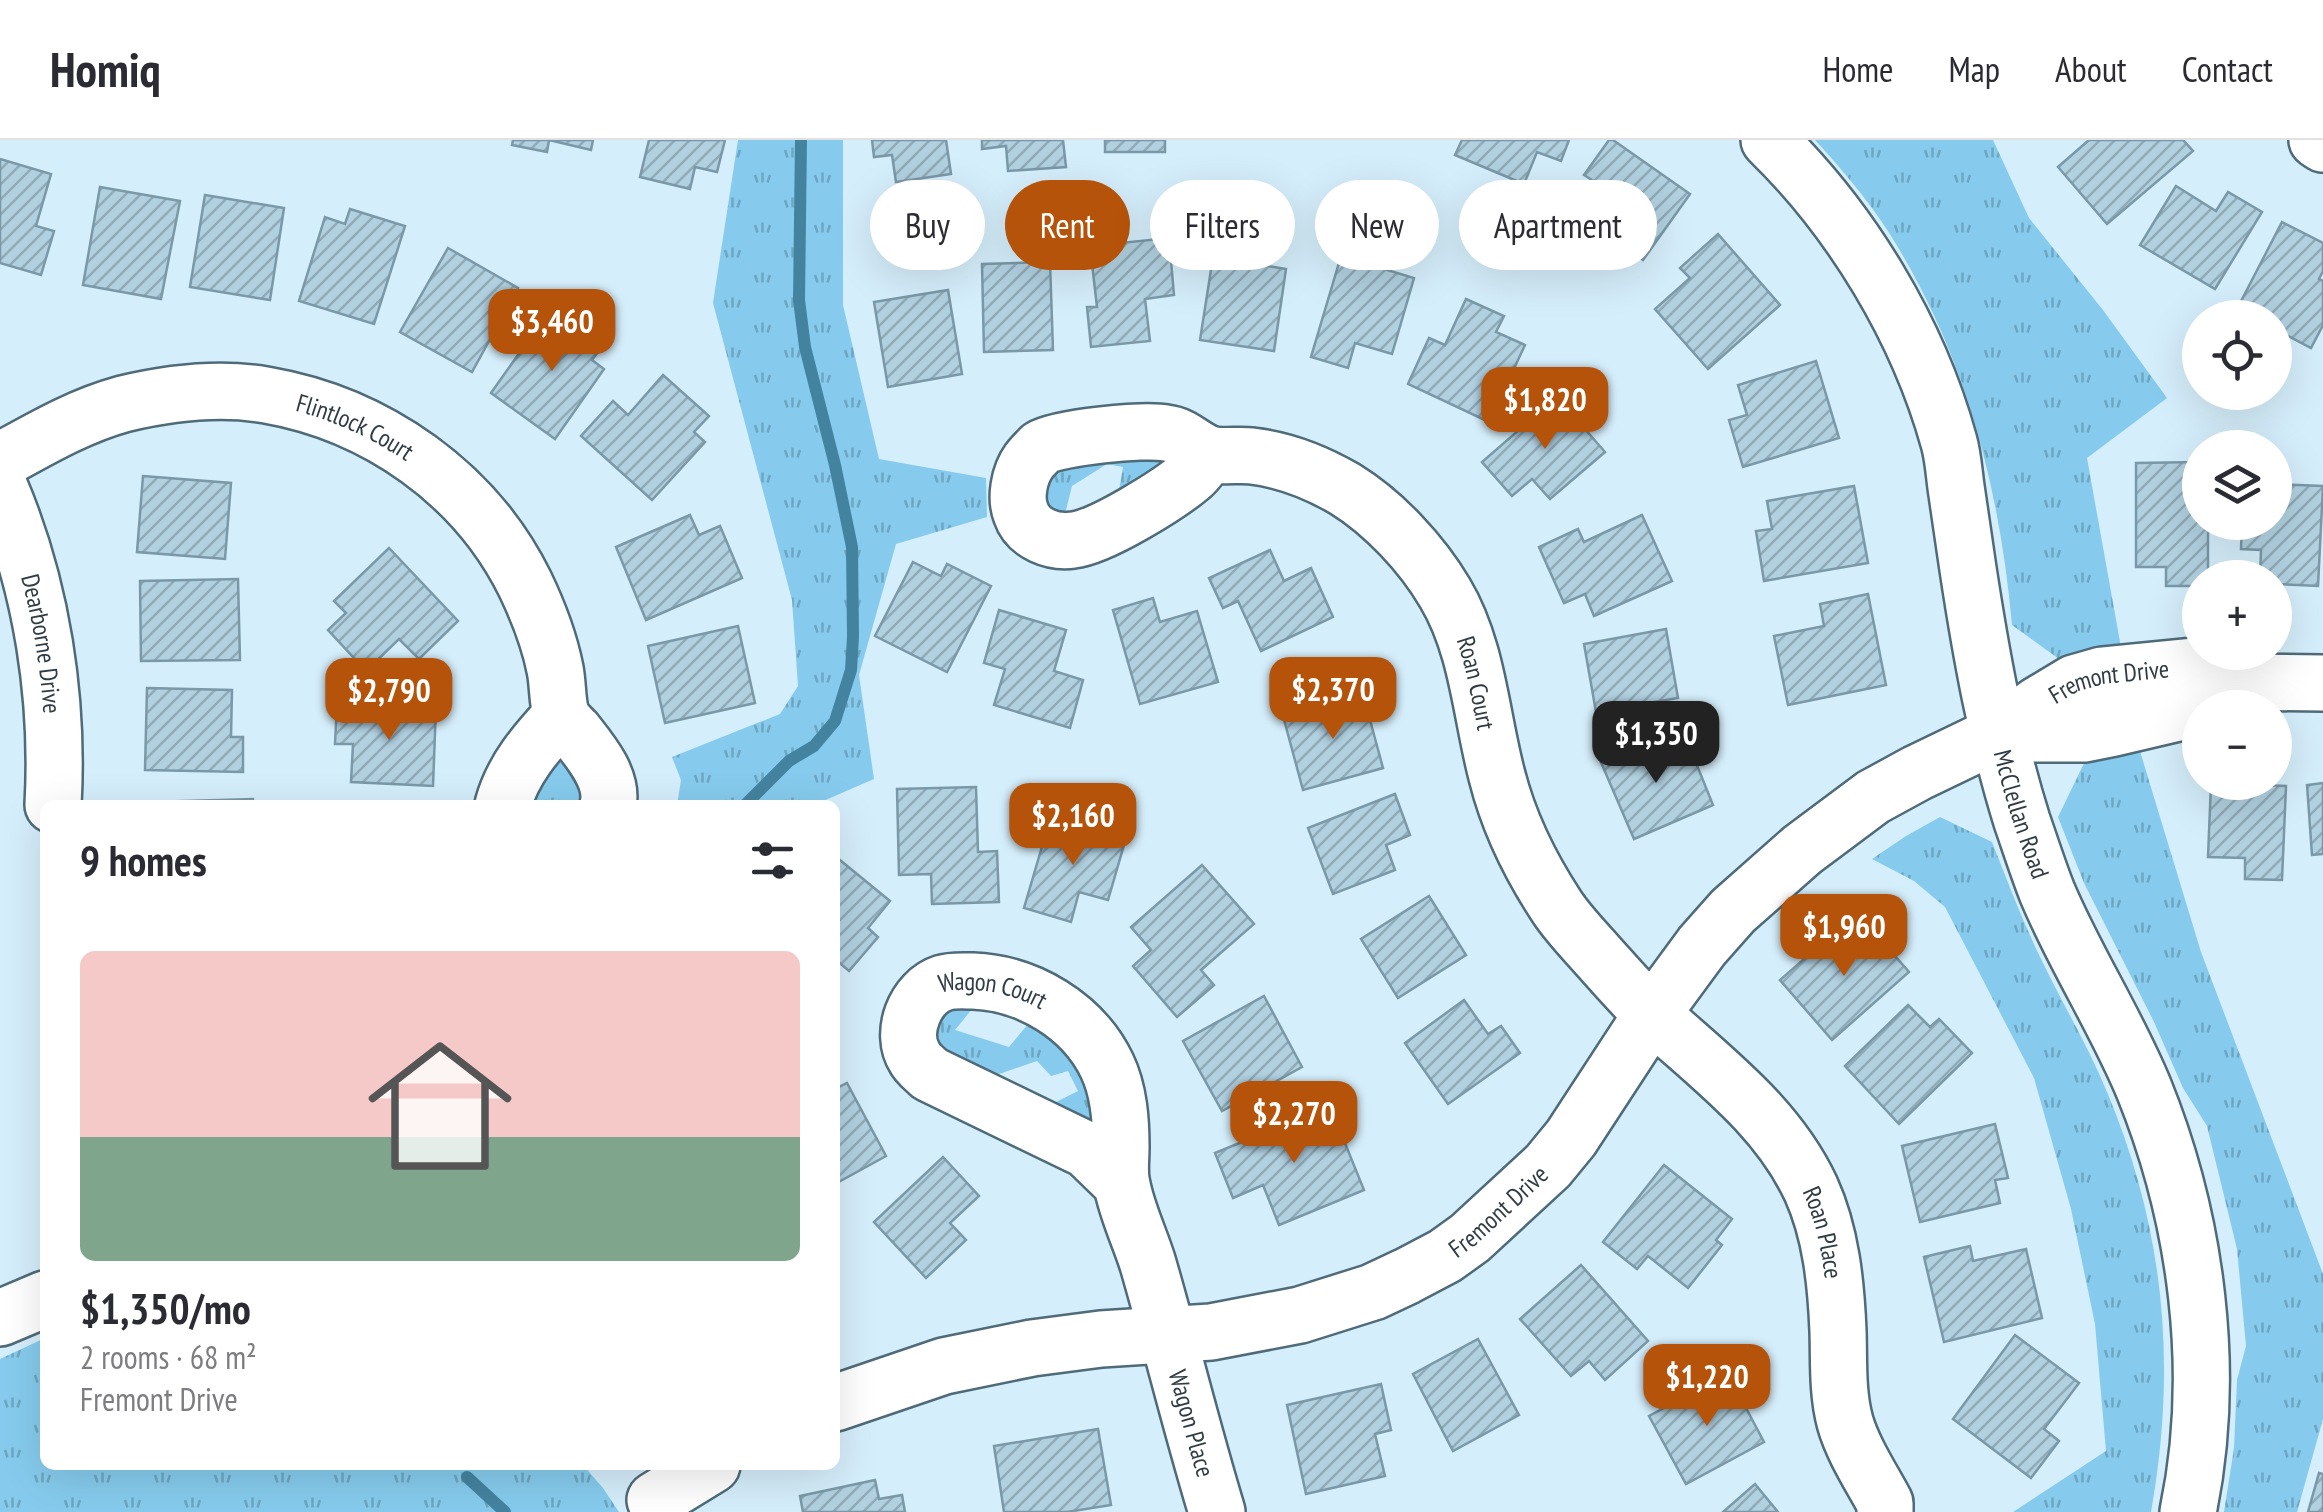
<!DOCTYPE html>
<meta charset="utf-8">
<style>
:root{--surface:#fff;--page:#f2f2f3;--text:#2b2b33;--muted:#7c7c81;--line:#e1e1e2;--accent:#b45309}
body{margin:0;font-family:"PT Sans Narrow",sans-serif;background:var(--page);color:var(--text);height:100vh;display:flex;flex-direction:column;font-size:38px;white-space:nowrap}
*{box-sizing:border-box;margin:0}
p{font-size:32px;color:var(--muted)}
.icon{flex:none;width:55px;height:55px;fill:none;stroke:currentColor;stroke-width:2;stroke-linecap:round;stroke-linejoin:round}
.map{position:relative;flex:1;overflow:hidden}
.panel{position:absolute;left:40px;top:660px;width:800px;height:670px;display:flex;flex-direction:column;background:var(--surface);border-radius:15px;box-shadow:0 10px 40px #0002}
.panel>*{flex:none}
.guide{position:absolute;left:870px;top:40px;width:950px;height:90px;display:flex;gap:20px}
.tools{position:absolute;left:2182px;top:160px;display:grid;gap:20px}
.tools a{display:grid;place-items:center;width:110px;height:110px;border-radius:50%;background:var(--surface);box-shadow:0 10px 40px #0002;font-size:50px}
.price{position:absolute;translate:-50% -85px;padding:0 22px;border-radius:20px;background:var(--accent);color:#fff;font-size:32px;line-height:65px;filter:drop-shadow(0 2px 5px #0008)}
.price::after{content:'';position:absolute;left:50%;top:60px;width:30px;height:22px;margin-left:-15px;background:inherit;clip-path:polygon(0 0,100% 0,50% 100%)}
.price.current{background:#222;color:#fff}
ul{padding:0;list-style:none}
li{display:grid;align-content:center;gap:20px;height:530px;padding:0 40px}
li span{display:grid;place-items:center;height:310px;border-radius:15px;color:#555}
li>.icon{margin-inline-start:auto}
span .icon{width:180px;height:180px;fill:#fffc;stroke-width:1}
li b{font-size:42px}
h2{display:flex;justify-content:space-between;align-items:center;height:120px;padding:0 40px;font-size:42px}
.tag{padding:0 35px;border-radius:45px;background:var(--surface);box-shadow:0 10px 40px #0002;font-size:35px;line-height:90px}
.tag.current{background:var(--accent);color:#fff}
header{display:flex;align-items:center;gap:60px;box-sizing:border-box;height:140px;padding:0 50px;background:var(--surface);border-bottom:2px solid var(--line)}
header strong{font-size:48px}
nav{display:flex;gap:55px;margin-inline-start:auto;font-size:35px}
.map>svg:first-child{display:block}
.grass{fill:url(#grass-tufts)}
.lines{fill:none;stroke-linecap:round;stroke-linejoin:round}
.stream{stroke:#4483a0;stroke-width:12}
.building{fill:url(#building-hatch);stroke:#7a98a7;stroke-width:2.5}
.minor-casing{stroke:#4f6b79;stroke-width:60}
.minor{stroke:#fff;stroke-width:55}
.labels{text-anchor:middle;stroke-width:8;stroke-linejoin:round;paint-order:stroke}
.street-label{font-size:25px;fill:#303c43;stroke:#f1f8fb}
</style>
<header>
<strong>Homiq</strong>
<nav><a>Home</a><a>Map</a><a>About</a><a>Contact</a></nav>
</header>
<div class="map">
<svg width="2323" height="1372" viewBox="0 0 2323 1372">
<defs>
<pattern id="grass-tufts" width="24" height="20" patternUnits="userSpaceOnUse" patternTransform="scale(2.5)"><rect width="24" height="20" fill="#86cbed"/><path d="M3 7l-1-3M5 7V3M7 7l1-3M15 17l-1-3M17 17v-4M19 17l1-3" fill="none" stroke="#6ea6c2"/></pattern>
<pattern id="building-hatch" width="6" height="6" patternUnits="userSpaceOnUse" patternTransform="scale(2.5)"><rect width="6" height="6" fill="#b1d0e0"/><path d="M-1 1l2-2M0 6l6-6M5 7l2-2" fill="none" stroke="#90aab7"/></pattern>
</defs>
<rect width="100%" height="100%" fill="#d5eefb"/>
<!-- grass -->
<g class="grass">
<path d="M738,0H843V165L879,319L986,338L987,377L896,404L859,535L874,639L814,665H677L681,640L672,617L780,574L798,546L792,460L713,163Z"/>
<path d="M1815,0H1993L2029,78L2103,170L2167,258L2087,318L2122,513L2089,521L2059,519L2012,485C2000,352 1968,225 1899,109C1876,69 1846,34 1815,0Z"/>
<path d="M1161,317L1166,325L1118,356L1123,327L1107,324L1072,346L1063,382L1042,368L1048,331L1059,322Z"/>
<path d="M2136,598L2201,812L2323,1134V1279L2297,1372H2224L2234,1308L2237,1240L2246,1206L2237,1109L2207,986L2183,948L2154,882L2084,743L2058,677L2089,613Z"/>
<path d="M564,612L588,665H525L526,653Z"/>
<path d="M1940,677L1992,702C2009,745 2025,788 2046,829C2066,870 2090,910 2107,952C2165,1090 2177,1226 2151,1372H2013L2106,1311L2095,1184L2071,1069L2034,938L1945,767L1914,741L1872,719L1906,696Z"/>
<path d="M977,863L955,890L1009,907L1034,877L1081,918L1097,984L1050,965L1078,951L1068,931L1051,936L1037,921L987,938L934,916L933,873Z"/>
<path d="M45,1198V1325H583L603,1348L619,1372H0V1219Z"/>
</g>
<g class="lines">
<!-- stream -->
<g class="stream">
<path d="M745,665L789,621L814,606L835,581L851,530L853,497L852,407L835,325L805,207L799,160L801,0"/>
<path d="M467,1337L505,1372"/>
</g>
</g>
<!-- building -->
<g class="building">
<path d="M513,0H593L591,10L549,0L547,12L512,5Z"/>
<path d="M649,0H725L717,32L695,27L690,49L640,37Z"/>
<path d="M872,0H946L951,34L896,42L892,15L874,17Z"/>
<path d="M982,0H1063L1066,27L1008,31L1006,6L982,9Z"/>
<rect x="1105" y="0" width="60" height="12"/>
<path d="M1462,0H1569L1561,21L1537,12L1524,44L1455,15Z"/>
<path d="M1609,0H1613L1690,54L1643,120L1620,103L1609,119L1564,87L1595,42L1584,35Z"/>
<path d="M2089,0H2183L2193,11L2107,84L2058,27Z"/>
<path d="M0,19L51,34L36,86L54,91L41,135L0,123Z"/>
<path d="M2176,46L2216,71L2228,52L2262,72L2215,149L2140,105Z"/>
<path d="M100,47L180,61L161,159L83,145Z"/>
<path d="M205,55L284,68L270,160L190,147Z"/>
<path d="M350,69L405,86L374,184L299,161L325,77L345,84Z"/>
<path d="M2282,82L2323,103V131L2319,139L2323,141V185L2311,208L2275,189V178H2253L2237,169Z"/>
<path d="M1718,94L1780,165L1708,229L1655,169L1690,138L1680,128Z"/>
<path d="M1169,98L1174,155L1145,159L1150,201L1091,207L1087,167H1097L1090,106Z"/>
<path d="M448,108L518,148L472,232L400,192Z"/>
<path d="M1341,116L1414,138L1392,214L1355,203L1348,228L1311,217Z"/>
<path d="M1213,117L1286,129L1274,211L1200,200Z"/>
<path d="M1050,122L1053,210L984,212L982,124Z"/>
<path d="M948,150L962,234L888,247L874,162Z"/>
<path d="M1466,159L1504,176L1496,192L1525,205L1489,282L1408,244L1429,198L1445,205Z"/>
<path d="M552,167L604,204L592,220L604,229L555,299L491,253Z"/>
<path d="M1816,221L1839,298L1743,327L1729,280L1747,275L1738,245Z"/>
<path d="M663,235L709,276L694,292L705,302L652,360L581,296L613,261L628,275Z"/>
<path d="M1557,257L1605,312L1550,359L1532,339L1512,356L1482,322Z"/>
<path d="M2200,322V382H2208V438H2200V446H2166V427H2136V323Z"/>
<path d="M143,336L231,343L225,419L137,412Z"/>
<path d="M2275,344L2323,346L2318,446L2275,444V438H2260L2261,410L2241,409L2242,382H2275Z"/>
<path d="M1854,346L1868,423L1764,441L1756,391L1772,389L1767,361Z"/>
<path d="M690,375L699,395L720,386L742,438L646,480L616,407Z"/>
<path d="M1642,375L1672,441L1594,476L1585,454L1564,463L1539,407L1578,389L1584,402Z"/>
<path d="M389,408L458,481L419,519L399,499L366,531L328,490L346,473L334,461Z"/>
<path d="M1270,410L1284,441L1311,428L1333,477L1261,511L1238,461L1223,468L1209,438Z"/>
<path d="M913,422L941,436L947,424L991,446L947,532L875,496Z"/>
<path d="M238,439L240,520L141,521L140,441Z"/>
<path d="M1868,454L1886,545L1788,565L1774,496L1824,486L1820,464Z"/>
<path d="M1153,458L1160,482L1197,471L1218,542L1140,564L1113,470Z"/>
<path d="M999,470L1066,490L1054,531L1083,540L1070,588L994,565L1005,529L984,523Z"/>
<path d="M738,486L755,563L665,583L648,506Z"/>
<path d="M1666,489L1678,558L1596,572L1584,504Z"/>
<path d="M147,548L232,550L231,597H243V632L145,630Z"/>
<path d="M1363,554L1383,628L1303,650L1283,576Z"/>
<path d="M337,563L436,567L433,646L351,642L353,604H335Z"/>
<path d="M1686,598L1713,665L1634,699L1600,620L1639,604L1644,616Z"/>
<path d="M2211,643L2286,646L2282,740L2245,739V718L2208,717Z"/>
<path d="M2323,643V714L2312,715L2307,645Z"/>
<path d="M976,647L978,712L997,711L999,762L932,764L931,734L899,735L897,649Z"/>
<path d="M1395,654L1410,695L1386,705L1395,730L1333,754L1308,688Z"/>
<path d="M253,659V665H150V662Z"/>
<path d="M1051,676L1126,698L1108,760L1079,752L1071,782L1024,768Z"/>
<path d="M835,716L890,761L868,788L878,797L849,831L835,819Z"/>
<path d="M1202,725L1254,784L1201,830L1214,845L1177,877L1133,826L1151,810L1131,787Z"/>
<path d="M1429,756L1466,815L1398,858L1361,799Z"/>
<path d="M1845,783L1864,804L1875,793L1909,832L1832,900L1780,840Z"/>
<path d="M1264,856L1302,927L1222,971L1183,901Z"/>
<path d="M1464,860L1488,894L1501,886L1520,913L1448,964L1405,903Z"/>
<path d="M1908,865L1930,887L1939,879L1972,913L1899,984L1845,926Z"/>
<path d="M847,943L886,1016L835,1044V949Z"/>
<path d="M1330,966L1364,1050L1279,1085L1263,1045L1233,1058L1215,1013Z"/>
<path d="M1995,984L2008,1038L1995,1040L2000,1063L1920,1082L1902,1006Z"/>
<path d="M943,1017L979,1056L950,1083L966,1100L926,1138L874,1082Z"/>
<path d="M1664,1025L1732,1079L1716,1100L1722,1105L1688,1148L1648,1116L1637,1129L1603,1102Z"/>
<path d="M1970,1106L1973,1121L2026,1109L2042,1178L1944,1202L1924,1117Z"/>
<path d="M1581,1125L1648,1201L1605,1240L1589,1221L1571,1236L1520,1179Z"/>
<path d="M2015,1195L2079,1243L2044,1289L2059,1301L2031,1338L1953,1279Z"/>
<path d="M1478,1199L1519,1275L1453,1311L1413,1234Z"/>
<path d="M1728,1234L1764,1302L1686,1344L1649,1276Z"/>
<path d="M1381,1244L1391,1290L1375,1294L1385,1336L1306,1354L1287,1265Z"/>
<path d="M1098,1289L1111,1365L1067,1372H1004L994,1306Z"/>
<path d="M2319,1333L2323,1334V1372H2308Z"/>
<path d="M875,1340L879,1359L902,1355L905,1372H803L800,1356Z"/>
<path d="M1755,1344L1778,1372H1723Z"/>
</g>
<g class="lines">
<!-- minor casing -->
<g class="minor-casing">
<g id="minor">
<path id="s1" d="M1769,0C1852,81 1918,190 1949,302C1953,316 1954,332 1956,347C1960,374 1964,402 1968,429C1981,514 1996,598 2022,681C2030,704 2038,729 2047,752C2075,819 2116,881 2144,949C2197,1080 2217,1233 2188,1372"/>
<path d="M2317,0L2323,4"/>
<path id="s2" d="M1209,314C1203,321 1199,329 1192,335C1170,354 1101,397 1073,400C1053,403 1028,394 1021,373C1015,358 1019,335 1029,321C1030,319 1039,310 1041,308C1059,297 1145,289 1166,293C1183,295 1192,307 1207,313C1220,318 1238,314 1252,316C1286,320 1316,332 1345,349C1384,373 1422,414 1445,453C1478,508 1481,576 1497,636C1509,684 1530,726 1557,767C1569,785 1584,800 1598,816C1616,836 1634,857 1654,876C1712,929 1777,976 1811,1049C1831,1093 1836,1143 1838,1191C1839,1221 1837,1252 1845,1282C1853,1310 1871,1337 1885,1363V1372"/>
<path id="s3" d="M0,321C40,299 79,276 123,264C169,253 219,247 266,255C376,274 475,343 525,444C538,471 549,499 555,529C558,543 557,561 561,574C563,581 570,587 575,592C590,611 614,639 608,665"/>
<path id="s4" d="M0,348C42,447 59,559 53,665"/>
<path d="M1998,594H2084L2114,588L2195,569L2230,542"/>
<path d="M503,665C513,629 536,603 561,576"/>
<path id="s5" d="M1121,1043L1087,1010L930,934C925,929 918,924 915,918C899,893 915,852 943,843C952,840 963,841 973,841C1028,843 1083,876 1107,926C1119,951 1121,980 1121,1007C1121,1019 1119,1033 1122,1045C1127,1072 1140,1098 1148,1124C1172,1207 1192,1290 1217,1372"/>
<path d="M0,1178L45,1159"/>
<path id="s6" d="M835,1263L944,1226L1032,1208L1101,1199L1211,1192L1300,1175L1373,1152L1407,1136L1445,1116L1470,1098L1548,1026L1571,998L1652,874L1702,806L1733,771L1802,710L1873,657L1917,633L1998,594L2039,564L2074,543L2102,535L2193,526L2230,542L2323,543"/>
<path d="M655,1360L712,1325"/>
</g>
</g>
<!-- minor -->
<use href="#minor" class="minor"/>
</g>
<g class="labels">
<!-- street labels -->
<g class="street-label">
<text dy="9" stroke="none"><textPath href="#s3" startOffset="375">Flintlock Court</textPath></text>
<text dy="9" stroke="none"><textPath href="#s4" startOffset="162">Dearborne Drive</textPath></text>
<text dy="9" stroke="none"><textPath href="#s2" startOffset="858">Roan Court</textPath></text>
<text dy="9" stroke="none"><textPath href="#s6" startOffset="1532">Fremont Drive</textPath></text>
<text dy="9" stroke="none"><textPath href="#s1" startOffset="735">McClellan Road</textPath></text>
<text dy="9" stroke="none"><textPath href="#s5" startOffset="385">Wagon Court</textPath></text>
<text dy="9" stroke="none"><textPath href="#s6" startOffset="702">Fremont Drive</textPath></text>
<text dy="9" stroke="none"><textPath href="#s2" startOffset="1525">Roan Place</textPath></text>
<text dy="9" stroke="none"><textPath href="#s5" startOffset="900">Wagon Place</textPath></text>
</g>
</g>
</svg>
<div class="tools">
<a><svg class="icon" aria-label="locate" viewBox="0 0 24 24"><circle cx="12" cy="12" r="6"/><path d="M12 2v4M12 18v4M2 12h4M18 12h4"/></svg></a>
<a><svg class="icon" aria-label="layers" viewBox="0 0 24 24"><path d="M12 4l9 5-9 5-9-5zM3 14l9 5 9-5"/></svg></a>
<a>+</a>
<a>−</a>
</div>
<b class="price" style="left:552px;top:234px">$3,460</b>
<b class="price" style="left:1545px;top:312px">$1,820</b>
<b class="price" style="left:1333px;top:602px">$2,370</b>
<b class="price" style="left:389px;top:603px">$2,790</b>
<b class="price current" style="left:1656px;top:646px">$1,350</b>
<b class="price" style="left:1073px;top:728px">$2,160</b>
<b class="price" style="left:1844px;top:839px">$1,960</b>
<b class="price" style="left:1294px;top:1026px">$2,270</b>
<b class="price" style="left:1707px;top:1289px">$1,220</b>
<div class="guide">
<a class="tag">Buy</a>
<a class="tag current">Rent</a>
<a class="tag">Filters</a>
<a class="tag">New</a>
<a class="tag">Apartment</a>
</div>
<section class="panel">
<h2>9 homes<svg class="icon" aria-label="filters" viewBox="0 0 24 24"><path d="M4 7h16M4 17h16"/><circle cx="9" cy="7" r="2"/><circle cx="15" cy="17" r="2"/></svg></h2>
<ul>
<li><span style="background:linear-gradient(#f6c9c9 60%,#7fa58c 0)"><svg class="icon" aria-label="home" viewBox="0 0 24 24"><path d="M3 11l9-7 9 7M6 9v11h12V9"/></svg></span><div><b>$1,350/mo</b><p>2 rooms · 68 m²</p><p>Fremont Drive</p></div></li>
</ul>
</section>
</div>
